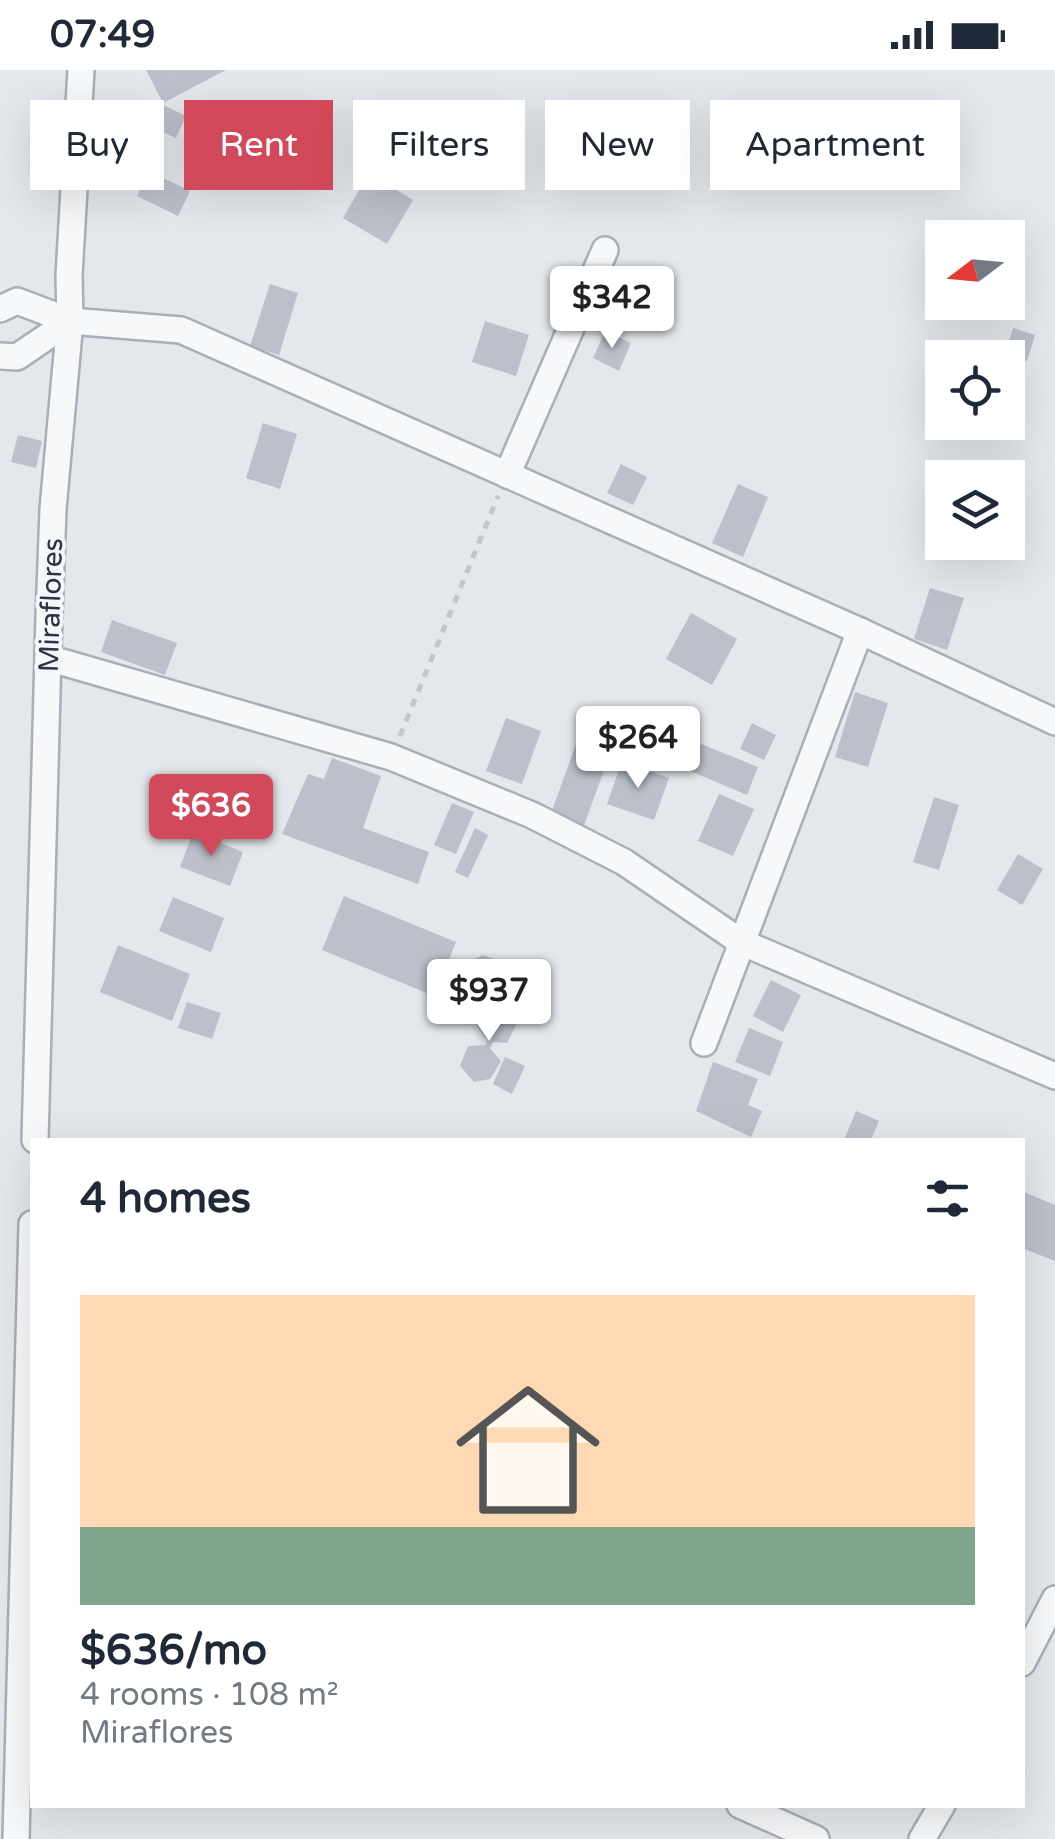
<!DOCTYPE html>
<meta charset="utf-8">
<style>
:root{--surface:#fff;--page:#f6f6f7;--text:#1f2937;--muted:#747a83;--line:#e0e1e3;--accent:#d1495b}
body{margin:0;font-family:"Varela Round",sans-serif;background:var(--page);color:var(--text);height:100vh;display:flex;flex-direction:column;font-size:38px;white-space:nowrap}
*{box-sizing:border-box;margin:0}
p{font-size:32px;color:var(--muted)}
.icon{flex:none;width:55px;height:55px;fill:none;stroke:currentColor;stroke-width:2;stroke-linecap:round;stroke-linejoin:round}
.map{position:relative;flex:1;overflow:hidden}
.details{position:absolute;left:30px;top:1068px;width:995px;height:670px;display:flex;flex-direction:column;background:var(--surface);border-radius:0px;box-shadow:0 10px 40px #0002}
.details>*{flex:none}
.hud{position:absolute;left:30px;top:30px;width:995px;height:90px;display:flex;gap:20px}
.needle{width:65px;rotate:254deg}
.controls{position:absolute;left:925px;top:150px;display:grid;gap:20px}
.controls a{display:grid;place-items:center;width:100px;height:100px;border-radius:0px;background:var(--surface);box-shadow:0 10px 40px #0002;font-size:50px}
.price{position:absolute;translate:-50% -85px;padding:0 22px;border-radius:10px;background:#fff;color:#222;font-size:32px;line-height:65px;filter:drop-shadow(0 2px 5px #0008)}
.price::after{content:'';position:absolute;left:50%;top:60px;width:30px;height:22px;margin-left:-15px;background:inherit;clip-path:polygon(0 0,100% 0,50% 100%)}
.price.current{background:var(--accent);color:#fff}
ul{padding:0;list-style:none}
li{display:grid;align-content:center;gap:20px;height:530px;padding:0 50px}
li+li{border-top:2px solid var(--line)}
li span{display:grid;place-items:center;height:310px;border-radius:0px;color:#555}
li>.icon{margin-inline-start:auto}
span .icon{width:180px;height:180px;fill:#fffc;stroke-width:1}
li b{font-size:42px}
h2{display:flex;justify-content:space-between;align-items:center;height:120px;padding:0 50px;font-size:42px}
.chip{padding:0 35px;border-radius:0px;background:var(--surface);box-shadow:0 10px 40px #0002;font-size:35px;line-height:90px}
.chip.current{background:var(--accent);color:#fff}
.status{display:flex;justify-content:space-between;align-items:center;height:70px;padding:0 50px;background:var(--surface);direction:ltr}
.status svg{height:28px;fill:currentColor}
.map>svg:first-child{display:block}
.building{fill:#bbc0ca}
.lines{fill:none;stroke-linecap:round;stroke-linejoin:round}
.street-casing{stroke:#a9aeb7;stroke-width:30}
.path{stroke:#c2c5cb;stroke-width:5;stroke-dasharray:8 8;stroke-linecap:butt}
.street{stroke:#f7f8fa;stroke-width:25}
.labels{text-anchor:middle;stroke-width:8;stroke-linejoin:round;paint-order:stroke}
.street-label{font-size:28px;fill:#2b3445;stroke:#f4f6f9}
</style>
<div class="status"><b>07:49</b><svg viewBox="0 0 49 12"><path d="M0 12V9h3v3zM5 12V6h3v6zM10 12V3h3v9zM15 12V0h3v12zM26 1h20v11H26zM47 4h2v5h-2z"/></svg></div>
<div class="map">
<svg width="1055" height="1769" viewBox="0 0 1055 1769">
<rect width="100%" height="100%" fill="#e4e7ec"/>
<!-- building -->
<g class="building">
<path d="M146,0H226L163,33Z"/>
<path d="M155,31L186,46L176,68L145,54Z"/>
<path d="M149,101L190,121L178,146L137,126Z"/>
<path d="M369,103L413,130L387,174L343,148Z"/>
<path d="M270,214L298,223L279,285L250,276Z"/>
<path d="M485,251L529,265L516,306L472,292Z"/>
<path d="M1013,258L1035,265L1027,291L1005,284Z"/>
<path d="M605,261L631,273L619,301L593,288Z"/>
<path d="M263,353L297,364L280,419L246,408Z"/>
<path d="M18,365L42,371L36,398L11,392Z"/>
<path d="M621,394L647,407L633,435L607,423Z"/>
<path d="M738,414L768,427L743,487L712,473Z"/>
<path d="M930,518L964,528L947,580L914,569Z"/>
<path d="M691,543L737,569L712,615L666,589Z"/>
<path d="M112,550L177,573L165,605L101,582Z"/>
<path d="M855,622L888,633L868,697L835,687Z"/>
<path d="M506,648L541,661L522,714L486,701Z"/>
<path d="M584,652L617,665L583,758L550,746Z"/>
<path d="M752,653L776,665L764,690L740,679Z"/>
<path d="M701,674L758,697L747,725L690,701Z"/>
<path d="M332,688L381,706L363,758L429,782L418,814L282,764L308,704L324,709Z"/>
<path d="M622,691L669,708L654,750L607,734Z"/>
<path d="M719,724L754,739L733,786L698,771Z"/>
<path d="M934,727L959,735L939,800L913,792Z"/>
<path d="M452,733L474,742L456,784L434,775Z"/>
<path d="M475,758L488,765L468,808L455,802Z"/>
<path d="M193,762L243,782L230,816L180,797Z"/>
<path d="M1018,784L1043,799L1022,835L997,820Z"/>
<path d="M344,826L456,872L434,926L322,880Z"/>
<path d="M173,827L224,848L211,882L159,861Z"/>
<path d="M118,875L190,904L172,951L100,922Z"/>
<path d="M483,885L499,891L503,900L511,904L518,900L535,909L528,929L504,936L506,933L498,920L483,927L463,917V895Z"/>
<path d="M771,910L801,925L783,962L753,946Z"/>
<path d="M187,932L221,943L212,969L178,958Z"/>
<path d="M507,937L517,953L507,973L493,972L490,978L501,991L490,1009L474,1012L460,996L468,976L486,975L487,970L477,956L484,939Z"/>
<path d="M749,958L783,972L770,1006L735,992Z"/>
<path d="M505,987L525,996L512,1024L493,1014Z"/>
<path d="M713,992L758,1009L748,1035L762,1041L751,1067L696,1041Z"/>
<path d="M856,1041L879,1051L871,1070H844Z"/>
<path d="M1024,1122L1055,1135V1191L1022,1178Z"/>
</g>
<g class="lines">
<!-- street casing -->
<g class="street-casing">
<g id="street">
<path d="M0,239L17,231L70,251L181,260L860,561L1055,652"/>
<path d="M0,286L17,287L70,251"/>
<path d="M507,405L605,180"/>
<path d="M48,588L391,687L532,745L624,792L741,872L1055,1006"/>
<path d="M704,973L860,561"/>
<path d="M35,1070L49,547L53,439L70,251L69,205L81,0"/>
<path d="M1022,1593L1055,1529"/>
<path d="M740,1735L816,1769"/>
<path d="M16,1769L32,1154"/>
<path d="M922,1769L942,1735"/>
</g>
</g>
<!-- path -->
<path class="path" d="M400,666L498,426"/>
<!-- street -->
<use href="#street" class="street"/>
</g>
<g class="labels">
<!-- street labels -->
<g class="street-label">
<text transform="translate(50 535) rotate(-88)" y="10">Miraflores</text>
</g>
</g>
</svg>
<div class="controls">
<a><svg class="needle" viewBox="-14 -14 28 28"><path d="M0-13l5 13h-10z" fill="#e53935"/><path d="M0 13l5-13h-10z" fill="#747a83"/></svg></a>
<a><svg class="icon" aria-label="locate" viewBox="0 0 24 24"><circle cx="12" cy="12" r="6"/><path d="M12 2v4M12 18v4M2 12h4M18 12h4"/></svg></a>
<a><svg class="icon" aria-label="layers" viewBox="0 0 24 24"><path d="M12 4l9 5-9 5-9-5zM3 14l9 5 9-5"/></svg></a>
</div>
<b class="price" style="left:612px;top:281px">$342</b>
<b class="price" style="left:638px;top:721px">$264</b>
<b class="price current" style="left:211px;top:789px">$636</b>
<b class="price" style="left:489px;top:974px">$937</b>
<div class="hud">
<a class="chip">Buy</a>
<a class="chip current">Rent</a>
<a class="chip">Filters</a>
<a class="chip">New</a>
<a class="chip">Apartment</a>
</div>
<section class="details">
<h2>4 homes<svg class="icon" aria-label="filters" viewBox="0 0 24 24"><path d="M4 7h16M4 17h16"/><circle cx="9" cy="7" r="2"/><circle cx="15" cy="17" r="2"/></svg></h2>
<ul>
<li><span style="background:linear-gradient(#ffd9b3 75%,#7fa58c 0)"><svg class="icon" aria-label="home" viewBox="0 0 24 24"><path d="M3 11l9-7 9 7M6 9v11h12V9"/></svg></span><div><b>$636/mo</b><p>4 rooms · 108 m²</p><p>Miraflores</p></div></li>
</ul>
</section>
</div>
